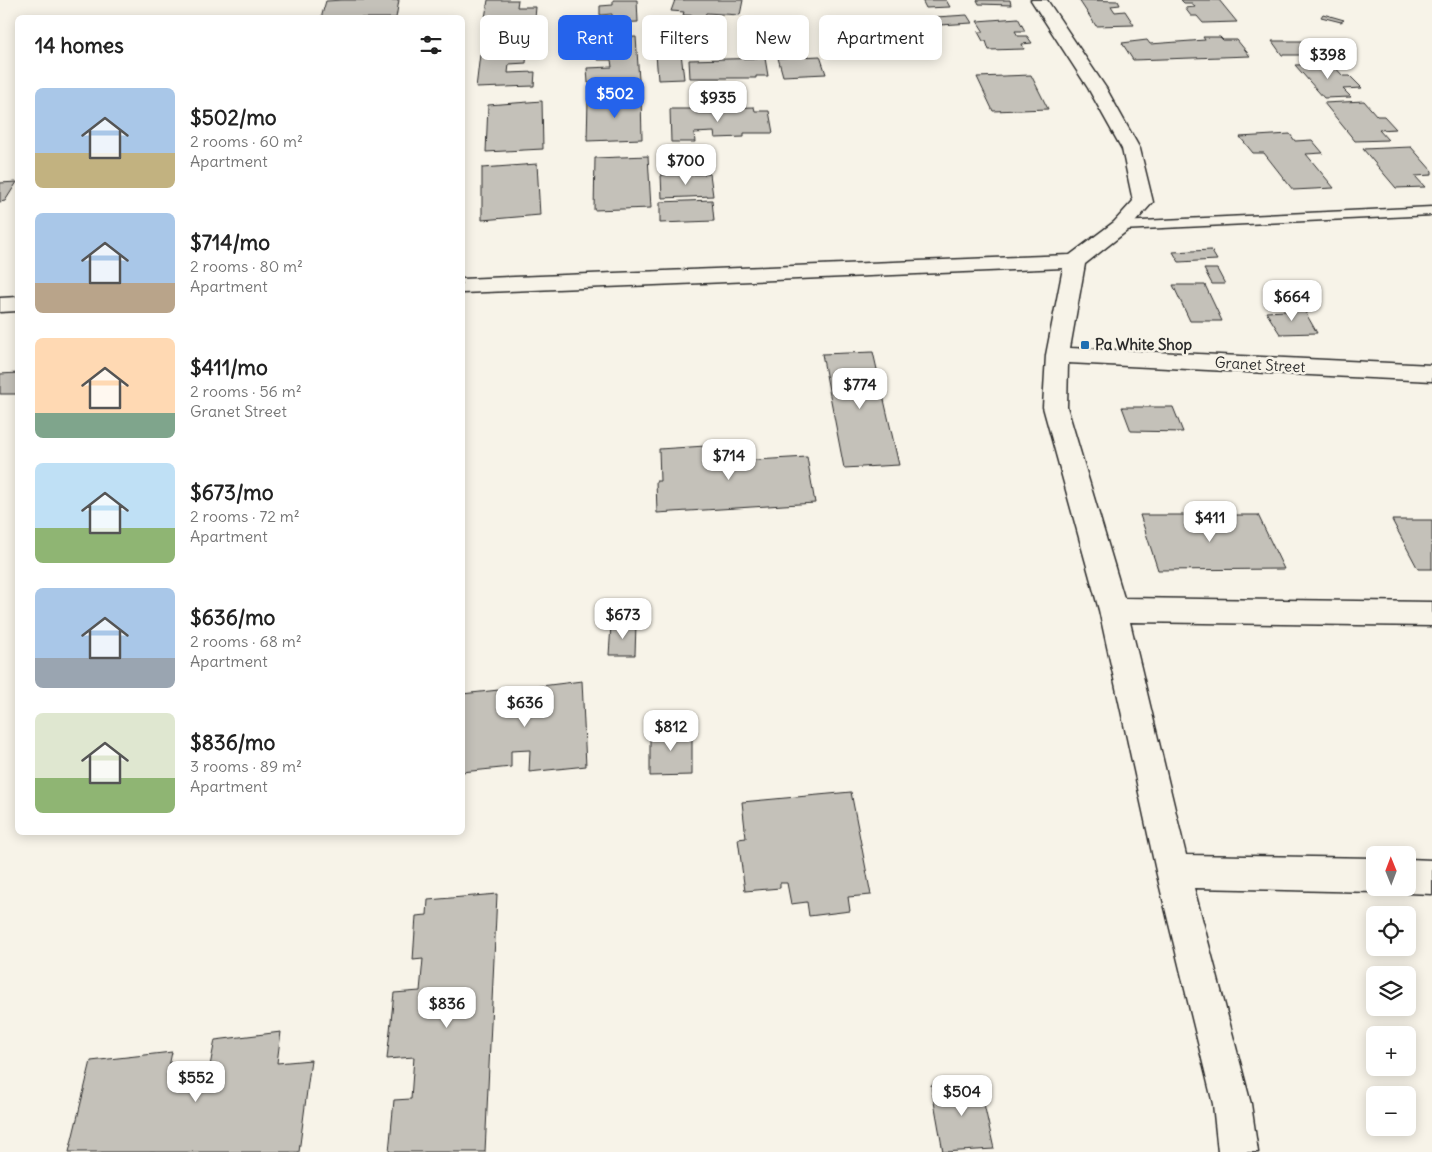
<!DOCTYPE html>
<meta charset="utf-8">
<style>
:root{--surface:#fff;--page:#f2f2f2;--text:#222;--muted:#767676;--accent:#2563eb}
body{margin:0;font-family:Delius,sans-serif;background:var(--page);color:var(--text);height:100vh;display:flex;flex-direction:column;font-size:19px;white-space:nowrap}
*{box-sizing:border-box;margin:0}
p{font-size:16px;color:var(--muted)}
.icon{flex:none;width:28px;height:28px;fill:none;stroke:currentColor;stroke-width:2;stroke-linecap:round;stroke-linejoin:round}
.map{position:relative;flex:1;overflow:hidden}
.sheet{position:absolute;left:15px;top:15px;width:450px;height:820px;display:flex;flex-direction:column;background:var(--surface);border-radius:8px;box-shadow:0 2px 12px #0003}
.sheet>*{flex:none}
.guide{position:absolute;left:480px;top:15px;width:475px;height:45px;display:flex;gap:10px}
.needle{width:32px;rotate:359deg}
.controls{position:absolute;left:1366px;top:846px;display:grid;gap:10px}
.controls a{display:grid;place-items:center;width:50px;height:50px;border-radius:8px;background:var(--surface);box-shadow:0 2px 12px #0003;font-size:25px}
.price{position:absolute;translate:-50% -42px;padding:0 11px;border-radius:10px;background:#fff;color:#222;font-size:16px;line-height:32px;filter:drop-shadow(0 1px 2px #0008)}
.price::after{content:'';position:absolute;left:50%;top:30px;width:15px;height:11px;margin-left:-8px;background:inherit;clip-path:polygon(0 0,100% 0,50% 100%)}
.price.current{background:var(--accent);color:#fff}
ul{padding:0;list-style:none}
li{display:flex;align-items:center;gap:15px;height:125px;padding:0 20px}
li span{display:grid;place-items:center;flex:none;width:140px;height:100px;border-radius:8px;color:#555}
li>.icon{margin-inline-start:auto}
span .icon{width:60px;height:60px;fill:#fffc;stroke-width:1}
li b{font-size:21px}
h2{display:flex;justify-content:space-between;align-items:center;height:60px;padding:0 20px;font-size:21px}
.chip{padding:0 18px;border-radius:8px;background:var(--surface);box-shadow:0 2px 12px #0003;font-size:18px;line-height:45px}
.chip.current{background:var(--accent);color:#fff}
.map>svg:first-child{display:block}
.building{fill:#c4c1b9;stroke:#2b2b2b}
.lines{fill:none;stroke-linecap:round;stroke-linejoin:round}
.lane-casing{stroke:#2b2b2b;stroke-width:3}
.street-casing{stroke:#2b2b2b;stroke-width:3}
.lane{fill:#f7f3e8;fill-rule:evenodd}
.street{fill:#f7f3e8;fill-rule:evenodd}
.poi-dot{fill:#1f6fb2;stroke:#f7f3e8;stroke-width:2}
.labels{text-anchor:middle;stroke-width:5;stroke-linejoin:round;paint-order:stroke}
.poi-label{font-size:15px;font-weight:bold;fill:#2b2b2b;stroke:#f7f3e8;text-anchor:start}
.street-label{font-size:15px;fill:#2b2b2b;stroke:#f7f3e8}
</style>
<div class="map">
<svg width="1432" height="1152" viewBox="0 0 1432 1152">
<rect width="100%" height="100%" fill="#f7f3e8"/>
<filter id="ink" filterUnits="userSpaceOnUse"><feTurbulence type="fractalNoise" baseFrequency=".02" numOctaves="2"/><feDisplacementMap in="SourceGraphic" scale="10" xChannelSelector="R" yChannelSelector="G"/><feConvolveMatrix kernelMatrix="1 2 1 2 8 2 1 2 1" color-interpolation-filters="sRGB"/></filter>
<g filter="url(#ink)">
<!-- building -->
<g class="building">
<path d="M343,0H399L396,18H321L326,1Z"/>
<path d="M488,0H518L517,7H536L535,18H512L511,26H489L490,17L485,18Z"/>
<path d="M613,0H637L638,22L612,23V14L600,15V6L613,5Z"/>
<path d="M675,0H743L740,15L706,13L705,16L683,15L684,12L671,11Z"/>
<path d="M922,0H946L950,7L926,8Z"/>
<path d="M977,0H1010L1011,5L979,4Z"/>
<path d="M1079,0L1118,1L1120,5L1111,6L1115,12L1125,11L1134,25L1096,26Z"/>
<path d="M1181,0H1219L1237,22L1203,23L1197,16H1191L1185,8L1195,7L1192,3H1184Z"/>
<path d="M1323,14L1344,20L1341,22L1321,17Z"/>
<path d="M967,15L972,23L940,25L936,17Z"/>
<path d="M1018,18L1025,31H1015L1018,36H1027L1032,43L1022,44L1024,49L989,50L986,41H983L978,32H984L977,21Z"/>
<path d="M886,24L889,31H894L904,51L868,53L870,56L847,58L842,44L851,43L845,29H858L857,26Z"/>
<path d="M636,37L639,80L588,83L587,68L612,67L611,60H598L597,49H612L611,38Z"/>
<path d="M1203,37H1220L1223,40H1237L1250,56L1133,60L1122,43L1147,40L1150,44L1205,40Z"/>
<path d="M1272,41H1312L1322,55H1282Z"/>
<path d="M511,45L510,51L527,50L526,63L509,64L508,73L535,72L534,86L476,88L480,54H489L490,46Z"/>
<path d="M681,53L684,79L658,80L656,54Z"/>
<path d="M820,56L826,74L783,76L778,58Z"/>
<path d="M765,58L768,76H756V78H690L689,60Z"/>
<path d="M1332,64L1343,76H1350L1362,88L1343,89L1351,97L1324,98L1295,65Z"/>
<path d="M1031,75L1048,109L993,111L977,77Z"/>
<path d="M641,97L642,139L587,141L588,99Z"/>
<path d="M542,101L543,149L486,152L488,105Z"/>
<path d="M1364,101L1377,116H1384L1396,129L1379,130L1388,140L1355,141L1324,103Z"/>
<path d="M754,107L755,111H769L773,133H744V137L715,138L714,132L694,133L695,142H671L670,109H695L696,113H717V108Z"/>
<path d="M1290,134L1295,141L1312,140L1323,153L1306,154L1334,188L1293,190L1264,153H1253L1240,137Z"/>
<path d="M1411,147L1432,171V175L1415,176L1425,187L1396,188L1363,149Z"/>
<path d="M648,156L651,208L594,210L595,158Z"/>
<path d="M537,164L540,215L482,220V168Z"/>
<path d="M710,174L713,196L662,198L661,175Z"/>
<path d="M17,182L5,201L0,202V183Z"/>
<path d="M712,200L714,221L660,223V202Z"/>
<path d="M1211,250L1217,260L1179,262L1173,252Z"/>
<path d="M1204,269H1217L1225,284H1212Z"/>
<path d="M1173,285H1205L1222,321H1190Z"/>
<path d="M1304,310L1317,333L1280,334L1266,312Z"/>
<path d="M873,352L899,465L844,468L822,354Z"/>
<path d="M18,373V394H0V374Z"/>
<path d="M1122,407H1173L1183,432L1131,431Z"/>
<path d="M721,445L722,462L807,457L815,503L657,513L656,481H660L659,449Z"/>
<path d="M1140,515H1258L1284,569L1158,570Z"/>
<path d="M1392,520H1432V569H1418Z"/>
<path d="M636,624L635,655H609L611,625Z"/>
<path d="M582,681L586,766L529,772L530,750L511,751V767L462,772V694L508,689L509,697L534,694L533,687Z"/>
<path d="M692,729V775L650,776V730Z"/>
<path d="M851,792L871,895L848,897L850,911L809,916L807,902L791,904L787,883H780V888L745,891L738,839L746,838L742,802Z"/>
<path d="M497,894L485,1152H389L394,1100L411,1099L414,1057L387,1059L394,993L420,991L423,959L413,960L416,916L427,915L428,900Z"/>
<path d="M281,1032L277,1063L311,1060L299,1152H69L91,1061L172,1052L167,1076L209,1071L215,1040Z"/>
<path d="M979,1081L994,1149L943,1152L931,1085Z"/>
</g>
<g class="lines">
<!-- lane casing -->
<g class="lane-casing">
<path id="lane" d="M1432,207V215L1121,230L1115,226L1121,222Z"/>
</g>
<!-- street casing -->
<g class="street-casing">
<g id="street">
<path d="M1031,0H1047L1106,88L1140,149L1153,202L1128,230L1085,264L1070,348L1432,365V381L1068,363L1067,407L1124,598L1432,602V626L1130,622L1186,855L1375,858V888H1385L1375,892L1194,888L1251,1104L1258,1152H1218L1213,1104L1156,871L1099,610L1043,407L1046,355L1063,268L462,293V279L1070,255L1114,222L1133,201L1122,149L1088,88Z"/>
<path d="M18,297V311L0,312V298Z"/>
<path d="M1408,859L1432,860V894L1408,893L1396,888H1408Z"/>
</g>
</g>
<!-- lane -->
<use href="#lane" class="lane"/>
<!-- street -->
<use href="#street" class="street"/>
</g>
</g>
<!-- markers -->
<rect class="poi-dot" x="1080" y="340" width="10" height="10" rx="2.5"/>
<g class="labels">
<!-- poi labels -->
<g class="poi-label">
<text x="1095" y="350">Pa White Shop</text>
</g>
<!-- street labels -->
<g class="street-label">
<text transform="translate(1260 365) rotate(3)" y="5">Granet Street</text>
</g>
</g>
</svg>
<div class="controls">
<a><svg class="needle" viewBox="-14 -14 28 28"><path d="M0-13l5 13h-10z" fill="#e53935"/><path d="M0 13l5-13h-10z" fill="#767676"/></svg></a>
<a><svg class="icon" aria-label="locate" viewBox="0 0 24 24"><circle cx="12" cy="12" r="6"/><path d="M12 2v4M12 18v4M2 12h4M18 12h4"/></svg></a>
<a><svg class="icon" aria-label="layers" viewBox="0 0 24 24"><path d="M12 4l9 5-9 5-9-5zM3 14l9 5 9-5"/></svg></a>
<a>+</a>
<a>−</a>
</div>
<b class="price" style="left:1328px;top:80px">$398</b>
<b class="price current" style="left:615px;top:119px">$502</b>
<b class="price" style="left:718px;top:123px">$935</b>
<b class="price" style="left:686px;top:186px">$700</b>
<b class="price" style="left:1292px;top:322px">$664</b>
<b class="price" style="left:860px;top:410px">$774</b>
<b class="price" style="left:729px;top:481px">$714</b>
<b class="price" style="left:1210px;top:543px">$411</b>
<b class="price" style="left:623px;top:640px">$673</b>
<b class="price" style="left:525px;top:728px">$636</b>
<b class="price" style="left:671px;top:752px">$812</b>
<b class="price" style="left:447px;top:1029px">$836</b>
<b class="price" style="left:196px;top:1103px">$552</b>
<b class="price" style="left:962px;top:1117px">$504</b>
<div class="guide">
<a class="chip">Buy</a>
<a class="chip current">Rent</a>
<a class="chip">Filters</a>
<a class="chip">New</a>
<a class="chip">Apartment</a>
</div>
<section class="sheet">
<h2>14 homes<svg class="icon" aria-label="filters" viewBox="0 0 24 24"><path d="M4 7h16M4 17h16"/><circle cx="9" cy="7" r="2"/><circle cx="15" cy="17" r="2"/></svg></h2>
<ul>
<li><span style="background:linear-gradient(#a9c7e8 65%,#c2b280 0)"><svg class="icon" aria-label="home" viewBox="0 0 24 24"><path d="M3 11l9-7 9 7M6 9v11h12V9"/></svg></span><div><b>$502/mo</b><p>2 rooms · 60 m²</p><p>Apartment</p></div></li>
<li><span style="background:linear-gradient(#a9c7e8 70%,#b9a48a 0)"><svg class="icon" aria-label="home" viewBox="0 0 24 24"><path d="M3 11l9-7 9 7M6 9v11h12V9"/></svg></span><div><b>$714/mo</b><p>2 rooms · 80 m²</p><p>Apartment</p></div></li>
<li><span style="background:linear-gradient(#ffd9b3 75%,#7fa58c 0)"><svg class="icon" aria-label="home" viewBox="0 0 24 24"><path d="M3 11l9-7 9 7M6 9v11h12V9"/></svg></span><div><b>$411/mo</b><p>2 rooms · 56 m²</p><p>Granet Street</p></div></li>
<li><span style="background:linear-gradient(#bfe0f5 65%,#8fb573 0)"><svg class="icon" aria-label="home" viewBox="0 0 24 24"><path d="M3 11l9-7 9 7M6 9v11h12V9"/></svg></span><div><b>$673/mo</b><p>2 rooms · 72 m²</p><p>Apartment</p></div></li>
<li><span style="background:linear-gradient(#a9c7e8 70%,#9aa5b1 0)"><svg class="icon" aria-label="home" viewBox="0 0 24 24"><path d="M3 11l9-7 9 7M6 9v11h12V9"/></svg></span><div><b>$636/mo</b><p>2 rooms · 68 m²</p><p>Apartment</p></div></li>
<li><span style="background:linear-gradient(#dfe7d0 65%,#8fb573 0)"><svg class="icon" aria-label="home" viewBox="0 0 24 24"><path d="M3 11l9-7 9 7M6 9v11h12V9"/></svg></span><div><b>$836/mo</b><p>3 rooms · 89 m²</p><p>Apartment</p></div></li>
</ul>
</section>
</div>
